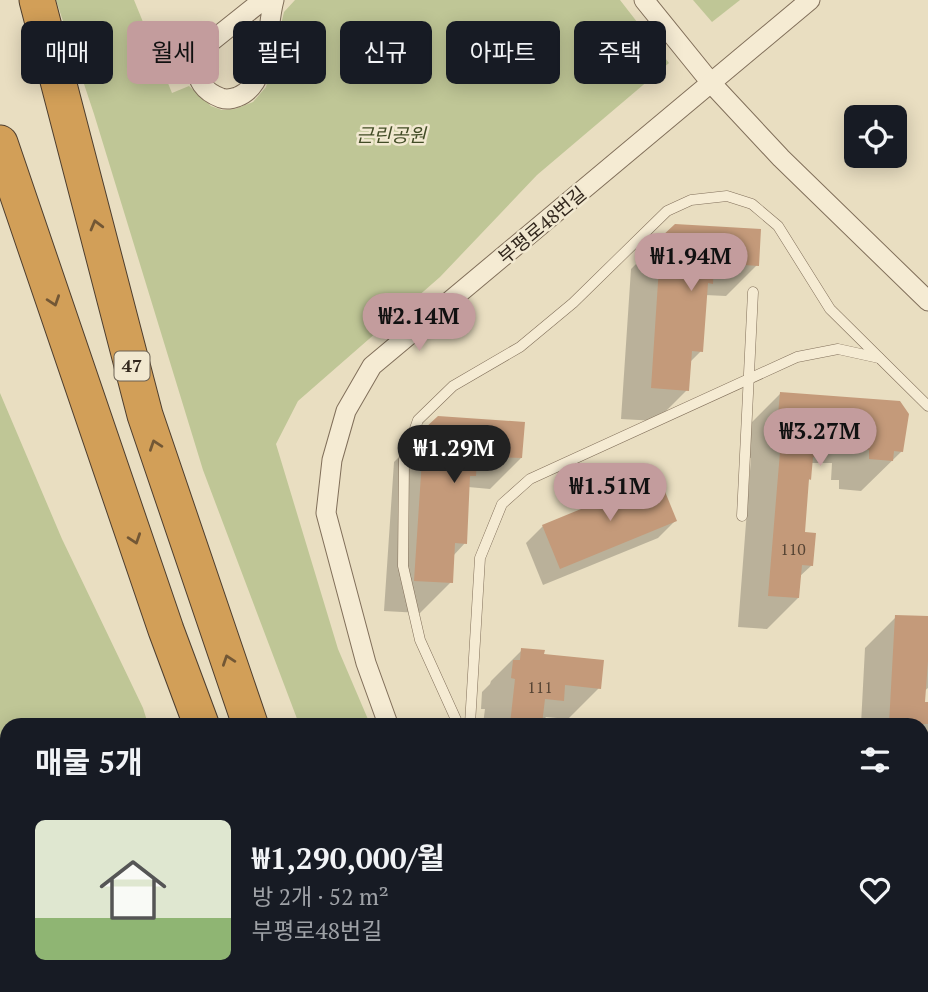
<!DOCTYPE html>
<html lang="ko">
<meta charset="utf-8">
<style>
:root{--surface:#171b24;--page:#20242c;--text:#f1f3f6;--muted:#9ea1a6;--line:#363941;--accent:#c39c9d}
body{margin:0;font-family:"PT Serif","Noto Sans KR",serif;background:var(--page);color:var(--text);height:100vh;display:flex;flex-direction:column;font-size:26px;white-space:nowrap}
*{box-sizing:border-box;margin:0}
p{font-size:23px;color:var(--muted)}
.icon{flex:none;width:38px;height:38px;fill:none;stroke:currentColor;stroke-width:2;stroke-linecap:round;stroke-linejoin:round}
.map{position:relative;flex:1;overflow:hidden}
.panel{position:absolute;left:0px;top:718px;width:929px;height:275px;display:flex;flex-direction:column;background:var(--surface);border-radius:21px 21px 0 0;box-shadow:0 4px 18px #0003}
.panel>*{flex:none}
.hud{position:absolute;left:21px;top:21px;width:887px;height:63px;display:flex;gap:14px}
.buttons{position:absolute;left:844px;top:105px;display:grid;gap:14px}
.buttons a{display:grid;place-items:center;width:63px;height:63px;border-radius:10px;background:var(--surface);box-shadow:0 4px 18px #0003;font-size:35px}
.price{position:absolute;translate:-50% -60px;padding:0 16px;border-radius:24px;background:var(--accent);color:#111;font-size:23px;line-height:46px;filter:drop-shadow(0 2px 4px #0008)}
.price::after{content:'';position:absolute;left:50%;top:42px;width:21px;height:16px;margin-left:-10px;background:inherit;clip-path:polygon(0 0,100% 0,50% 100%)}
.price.selected{background:#222;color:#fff}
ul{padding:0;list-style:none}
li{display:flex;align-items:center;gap:21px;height:175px;padding:0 35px}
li+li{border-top:2px solid var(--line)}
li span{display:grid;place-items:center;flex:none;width:196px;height:140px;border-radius:10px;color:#555}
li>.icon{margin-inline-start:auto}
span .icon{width:84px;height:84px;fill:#fffc;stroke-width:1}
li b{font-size:30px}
h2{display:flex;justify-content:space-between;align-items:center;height:84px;padding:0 35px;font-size:30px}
.tag{padding:0 24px;border-radius:10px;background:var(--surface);box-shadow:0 4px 18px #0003;font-size:24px;line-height:63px}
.tag.selected{background:var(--accent);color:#111}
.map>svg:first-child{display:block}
.green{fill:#bfc696}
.shadow{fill:#0003}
.building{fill:#c49a7a}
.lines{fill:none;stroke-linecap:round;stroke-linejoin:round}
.lane-casing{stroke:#816f5a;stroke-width:11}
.street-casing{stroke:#816f5a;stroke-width:21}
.highway-casing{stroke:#4e3e2e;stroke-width:37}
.lane{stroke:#f5ebd3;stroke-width:10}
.street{stroke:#f5ebd3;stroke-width:19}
.highway{stroke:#d29f58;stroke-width:35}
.oneway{stroke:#725735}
.labels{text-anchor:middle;stroke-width:5;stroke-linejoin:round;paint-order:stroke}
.number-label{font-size:16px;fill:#564434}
.shield{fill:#f1e8d0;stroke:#6b6153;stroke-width:2}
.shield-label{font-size:18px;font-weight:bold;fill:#32271d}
.park-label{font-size:19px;font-style:italic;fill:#424c26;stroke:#f1e8d0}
.street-label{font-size:19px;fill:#32271d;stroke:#f1e8d0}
</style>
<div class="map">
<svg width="928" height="992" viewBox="0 0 928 992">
<rect width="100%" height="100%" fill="#e9dec1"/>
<!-- green -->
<g class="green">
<path d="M56,0H134L172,93L189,86L211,106L222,110L235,109L253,102L266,87L284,12L295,0H620L669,63L537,175L440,277L298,401L276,444L338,649L370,724H299L203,470L94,114Z"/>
<path d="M693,0H740L712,22Z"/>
<path d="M0,393L62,539L143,708L148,724H7V985H227L229,992H0Z"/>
<path d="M415,985H494L498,992H418Z"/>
</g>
<!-- shadow -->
<g class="shadow">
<path d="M662,238L757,265L726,296L705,295L701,351L689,363L687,390L656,421L621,419L631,269Z"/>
<path d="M780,394L902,451L861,491L839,489V480H831L832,463H811L810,479L807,481L803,534L812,565L799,577L798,598L767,629L738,627L751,458L746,457L749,425Z"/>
<path d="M426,430L521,458L490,489L468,487L465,543L453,556L451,582L420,613L384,611L394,462Z"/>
<path d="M675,521L658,538L543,585L526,543L543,526Z"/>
<path d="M896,617L928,618V688L923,692V704H928V755L922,760V724H861L865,648Z"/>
<path d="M522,650L542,656L599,688L568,719L546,717L540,724H483L485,709H481L482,692L490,684L491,681Z"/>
<path d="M556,985H632L625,992H556Z"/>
</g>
<!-- building -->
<g class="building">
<path d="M675,224L761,229L759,266L714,263L713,284L708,283L703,352L692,351L689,391L651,388L661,237Z"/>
<path d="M780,392L900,401L909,414L903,452L894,451L893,461L869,459V450L861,449L862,433L821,430L819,458L813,457L811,480L809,479L805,532L816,533L813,566L802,565L799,598L768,596L782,428L777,427Z"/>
<path d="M438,416L525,422L522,458L477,456L476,476H470L467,544L455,543L453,583L414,581L424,429Z"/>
<path d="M659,477L677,521L560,569L542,525Z"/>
<path d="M895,615L928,616V661L925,702H928V724H889Z"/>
<path d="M521,648L545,650L544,654L604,660L601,689L565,685L564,701L545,699L542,724H510L515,679L511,678L513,660H520Z"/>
</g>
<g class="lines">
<!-- lane casing -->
<g class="lane-casing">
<g id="lane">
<path d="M742,516L753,292"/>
<path d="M458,724L420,640L403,566L404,460L418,420L453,386L520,347L573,303L667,211L691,200L727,196L752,204L778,226L830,309L928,406"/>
<path d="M470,724L480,558L502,504L530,479L797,357L838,349L879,358"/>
<path d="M589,985L595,992"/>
</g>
</g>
<!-- street casing -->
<g class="street-casing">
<g id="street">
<path d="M263,0L208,44L193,62C199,81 202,91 221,98C227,100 231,99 237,97C270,85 266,29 274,0"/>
<path d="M644,0L712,84L781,158L928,301"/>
<path d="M388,724L366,663L326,513L332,460L346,411L372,366L810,0"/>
<path d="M510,985L515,992"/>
</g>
</g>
<!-- highway casing -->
<g class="highway-casing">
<g id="highway">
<path d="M37,0L145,415L250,724"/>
<path d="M0,143L166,630L201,724"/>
<path d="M307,985L310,992"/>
<path d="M351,985L353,992"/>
<path d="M384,985L387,992"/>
</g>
</g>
<!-- lane -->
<use href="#lane" class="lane"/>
<!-- street -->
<use href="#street" class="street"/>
<!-- highway -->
<use href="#highway" class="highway"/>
</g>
<!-- one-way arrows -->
<defs><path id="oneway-chevron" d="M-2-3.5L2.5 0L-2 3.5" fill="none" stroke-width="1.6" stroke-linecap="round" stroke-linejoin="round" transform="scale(1.75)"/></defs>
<g class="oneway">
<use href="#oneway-chevron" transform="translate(96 225) rotate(-105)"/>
<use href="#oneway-chevron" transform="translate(54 301) rotate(71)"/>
<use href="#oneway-chevron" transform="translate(155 445) rotate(-109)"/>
<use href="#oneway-chevron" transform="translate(135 539) rotate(71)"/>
<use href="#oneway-chevron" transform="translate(228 660) rotate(-109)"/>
</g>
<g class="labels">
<!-- number labels -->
<g class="number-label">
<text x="793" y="555">110</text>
<text x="540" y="693">111</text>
</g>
<!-- shield labels -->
<rect class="shield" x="114.5" y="351.5" width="35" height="29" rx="5"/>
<g class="shield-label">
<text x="132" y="372">47</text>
</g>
<!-- park labels -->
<g class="park-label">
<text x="391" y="142">근린공원</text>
</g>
<!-- street labels -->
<g class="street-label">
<text transform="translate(542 225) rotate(-40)" y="7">부평로48번길</text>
</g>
</g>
</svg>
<div class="buttons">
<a><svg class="icon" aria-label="locate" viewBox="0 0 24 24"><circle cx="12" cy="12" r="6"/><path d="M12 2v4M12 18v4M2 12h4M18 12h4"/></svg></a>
</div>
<b class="price" style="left:691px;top:293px">₩1.94M</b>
<b class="price" style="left:419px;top:353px">₩2.14M</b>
<b class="price" style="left:820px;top:468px">₩3.27M</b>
<b class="price selected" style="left:454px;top:485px">₩1.29M</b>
<b class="price" style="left:610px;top:523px">₩1.51M</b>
<div class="hud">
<a class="tag">매매</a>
<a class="tag selected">월세</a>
<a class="tag">필터</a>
<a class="tag">신규</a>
<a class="tag">아파트</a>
<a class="tag">주택</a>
</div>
<section class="panel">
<h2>매물 5개<svg class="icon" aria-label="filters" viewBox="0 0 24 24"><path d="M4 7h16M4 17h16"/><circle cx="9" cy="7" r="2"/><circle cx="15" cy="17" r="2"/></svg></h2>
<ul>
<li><span style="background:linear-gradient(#dfe7d0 70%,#8fb573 0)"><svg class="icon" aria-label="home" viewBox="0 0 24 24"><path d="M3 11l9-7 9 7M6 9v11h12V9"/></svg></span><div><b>₩1,290,000/월</b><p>방 2개 · 52 m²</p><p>부평로48번길</p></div><svg class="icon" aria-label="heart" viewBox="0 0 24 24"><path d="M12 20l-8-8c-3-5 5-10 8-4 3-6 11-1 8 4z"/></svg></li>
</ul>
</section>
</div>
